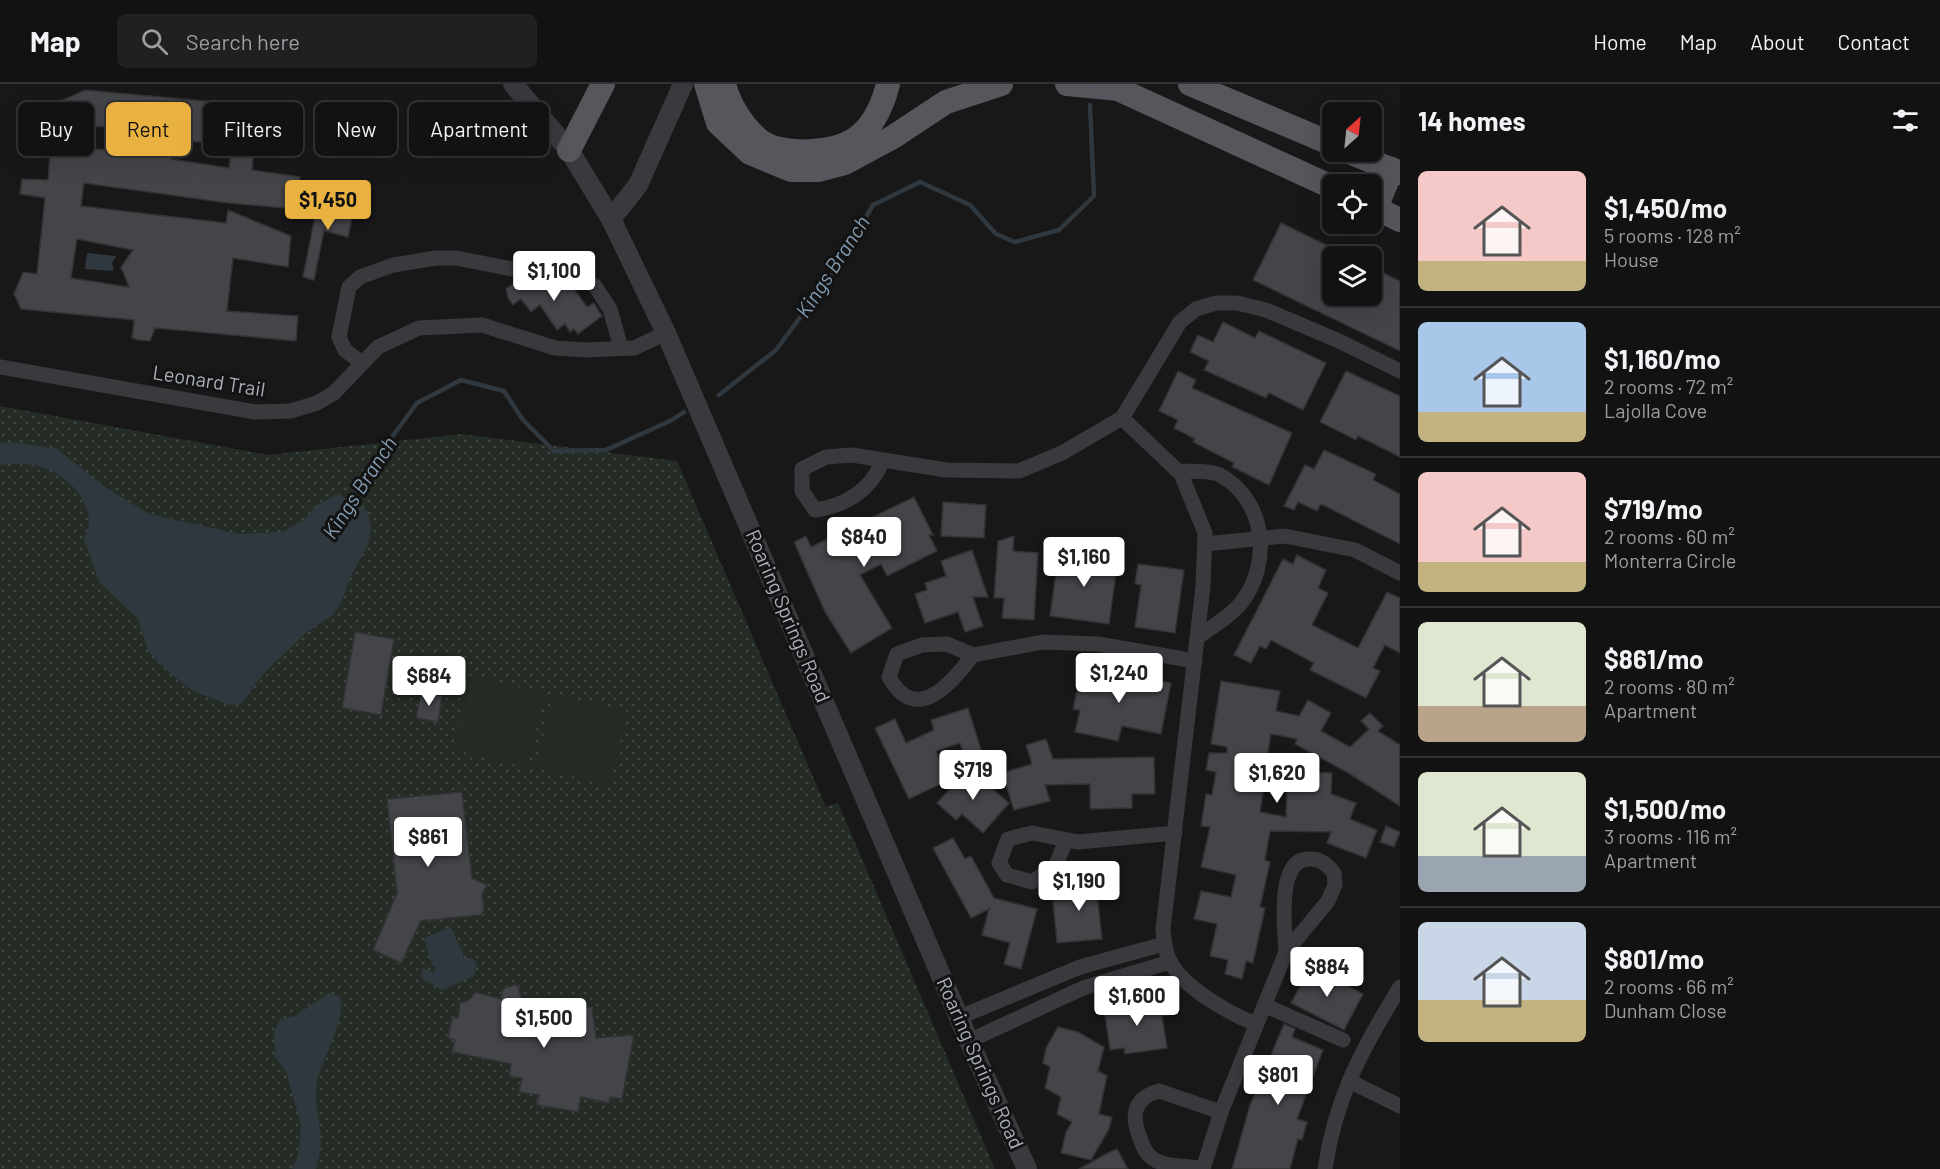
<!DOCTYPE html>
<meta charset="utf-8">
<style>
:root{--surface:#121213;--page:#1f2021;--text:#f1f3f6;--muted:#9c9ea0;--line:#313233;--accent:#e9b240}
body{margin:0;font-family:Barlow,sans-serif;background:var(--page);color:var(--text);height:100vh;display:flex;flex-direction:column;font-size:22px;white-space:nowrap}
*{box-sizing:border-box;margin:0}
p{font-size:20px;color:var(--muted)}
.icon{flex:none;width:33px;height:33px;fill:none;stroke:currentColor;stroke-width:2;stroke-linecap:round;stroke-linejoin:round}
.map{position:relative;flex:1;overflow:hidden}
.side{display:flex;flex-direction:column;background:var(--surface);width:540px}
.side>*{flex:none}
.guide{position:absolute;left:18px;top:18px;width:570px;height:54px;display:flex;gap:12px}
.needle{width:39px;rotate:27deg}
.controls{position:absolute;left:1322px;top:18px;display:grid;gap:12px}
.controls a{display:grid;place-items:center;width:60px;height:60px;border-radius:9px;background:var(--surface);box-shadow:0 6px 24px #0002,0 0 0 2px var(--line);font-size:30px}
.price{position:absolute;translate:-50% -51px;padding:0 14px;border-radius:6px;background:#fff;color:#222;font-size:20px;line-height:39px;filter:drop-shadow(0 2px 3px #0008)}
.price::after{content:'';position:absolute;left:50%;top:36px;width:18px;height:14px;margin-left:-9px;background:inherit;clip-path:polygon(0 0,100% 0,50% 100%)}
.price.active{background:var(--accent);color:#111}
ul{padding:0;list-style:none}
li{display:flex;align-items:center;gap:18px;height:150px;padding:0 18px}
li+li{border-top:2px solid var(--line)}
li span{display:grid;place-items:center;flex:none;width:168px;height:120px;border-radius:9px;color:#555}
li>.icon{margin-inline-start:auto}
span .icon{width:72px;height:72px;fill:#fffc;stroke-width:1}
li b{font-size:26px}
h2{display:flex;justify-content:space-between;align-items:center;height:72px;padding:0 18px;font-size:26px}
.tag{padding:0 21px;border-radius:9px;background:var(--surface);box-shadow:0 6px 24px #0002,0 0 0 2px var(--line);font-size:21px;line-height:54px}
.tag.active{background:var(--accent);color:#111}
header{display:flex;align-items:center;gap:36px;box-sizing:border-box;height:84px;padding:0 30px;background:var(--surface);border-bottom:2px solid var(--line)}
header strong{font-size:28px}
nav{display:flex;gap:33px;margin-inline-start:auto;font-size:21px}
.search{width:420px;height:54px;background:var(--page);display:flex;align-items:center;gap:15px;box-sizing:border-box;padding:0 21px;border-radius:9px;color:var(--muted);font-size:22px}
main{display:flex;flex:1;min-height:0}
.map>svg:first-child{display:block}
.grass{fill:url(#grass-dots)}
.park{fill:#242c25}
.water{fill:#30383f}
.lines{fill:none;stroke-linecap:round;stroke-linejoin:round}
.stream{stroke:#30383f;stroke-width:4.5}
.building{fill:#444549;stroke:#323235;stroke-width:1.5;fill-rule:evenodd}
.minor{stroke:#393a3e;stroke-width:15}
.tertiary{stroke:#393a3e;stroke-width:20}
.primary{stroke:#55575d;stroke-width:24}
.labels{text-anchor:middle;stroke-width:6;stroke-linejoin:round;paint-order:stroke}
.street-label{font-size:20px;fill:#aaafb9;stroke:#131314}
.water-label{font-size:21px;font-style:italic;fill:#839cb1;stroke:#131314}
</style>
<header>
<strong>Map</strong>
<div class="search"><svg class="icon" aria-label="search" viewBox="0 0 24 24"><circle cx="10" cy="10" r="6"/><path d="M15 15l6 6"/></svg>Search here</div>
<nav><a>Home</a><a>Map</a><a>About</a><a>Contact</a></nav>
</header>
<main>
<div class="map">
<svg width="1400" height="1085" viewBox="0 0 1400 1085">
<defs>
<pattern id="grass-dots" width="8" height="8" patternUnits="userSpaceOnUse" patternTransform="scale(1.5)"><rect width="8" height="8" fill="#242c25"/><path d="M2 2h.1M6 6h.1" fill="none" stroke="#414843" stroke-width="1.8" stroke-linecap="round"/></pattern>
</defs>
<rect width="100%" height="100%" fill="#181819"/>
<!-- grass -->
<path class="grass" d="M0,322L268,371L462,350L677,377L826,723L838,719L995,1085H0Z"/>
<!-- park -->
<g class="park">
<path d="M471,591L545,610L527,684L452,665Z"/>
<path d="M554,610L628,628L609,701L535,683Z"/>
</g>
<!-- water -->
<g class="water">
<path d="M87,169L116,172L112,179L114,187L85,185Z"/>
<path d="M12,358L57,365L105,403L149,430L240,450L283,448L306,434L315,422L338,410L368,427L371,445L368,461L351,492L341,519L333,531L307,548L264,589L241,620L230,621L203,611L187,603L159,579L148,567L138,535L99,498L84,454C101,425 71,393 42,383C29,379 14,380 0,381V359Z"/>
<path d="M450,843L463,869V874H471L477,879L474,892L442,906L421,894L423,884L434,888L436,884L432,881L424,854Z"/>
<path d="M329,909L339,912C349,928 323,975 318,993C310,1026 330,1050 315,1085H292L298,1072L301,1041L286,987L275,973L274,948L280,935L295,932Z"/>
</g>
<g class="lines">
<!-- stream -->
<g class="stream">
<path d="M719,311L776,266L833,189L873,121L920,98L970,121L996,150L1015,158L1059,146L1094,112L1090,21"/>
<path d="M347,421L373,379L417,319L461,296L504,307L523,336L554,367L606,366L672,336L684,328"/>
</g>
</g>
<!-- building -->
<g class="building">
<path d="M85,6L258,22L252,86L300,93L296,125L228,119L84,99L81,122L226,139L228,126L291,152L288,183L233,174L227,227L298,232L296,257L155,244L150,257L138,256L132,254L134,236L21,225L14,210L23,188L37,190L45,114L20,110L22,95L48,96L50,70L45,60L171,72V75L229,84L232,62L173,55L172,63L161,60L162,50L138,46L135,50L112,42L94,43L33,61L21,35ZM77,155L133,166L121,183L129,203L71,194Z"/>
<path d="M345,112L356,115L348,153L324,147L314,196L303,193L317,122L342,126Z"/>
<path d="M1281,139L1349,172H1332V212H1371V183L1400,197V267L1253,196Z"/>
<path d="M535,191L541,199L551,192L560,204L569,198L587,223L594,219L602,232L578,250L574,245L570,248L565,240L557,246L540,221L531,228L521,215L513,221L508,214L506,205L522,193Z"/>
<path d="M1223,238L1255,254L1259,247L1326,279L1303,326L1269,309L1266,314L1204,286L1209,277L1190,268L1198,251L1213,258Z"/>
<path d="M1178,287L1196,296L1192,304L1292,349L1269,401L1232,383L1234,379L1193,358L1195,355L1174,344L1178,336L1159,327Z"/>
<path d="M1346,287L1400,312V373L1358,352L1356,356L1320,338Z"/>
<path d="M1324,366L1376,390L1373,396L1400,410V460L1321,420L1317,427L1298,418L1294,426L1284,422L1305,381L1314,385Z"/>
<path d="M914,413L933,451H929L937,467L887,492L881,480L860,491L892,544L851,569L825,528L794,458L806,452L811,463Z"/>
<path d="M943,418L986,421L984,454L941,452Z"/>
<path d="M1014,452L1013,467L1038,469L1034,536L1002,534L1004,514H994L998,457Z"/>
<path d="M972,466L988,513H973L983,542L965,548L958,528L925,539L915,510L927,506L925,499L946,492L941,477Z"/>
<path d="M1059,467L1118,475L1109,540L1050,532Z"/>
<path d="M1297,471L1326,486L1318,504L1328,509L1312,541L1358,564L1387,508L1400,514V569L1385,561L1373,584L1380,587L1366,614L1310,586L1314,579L1271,556L1266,565L1260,562L1251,579L1234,571L1283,475L1293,480Z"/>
<path d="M1138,480L1184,486L1175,549L1135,543L1141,501L1135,500Z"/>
<path d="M355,548L394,555L381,631L342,624Z"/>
<path d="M1082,583L1135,595V591L1171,599L1161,650L1122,642L1118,657L1075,648L1080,626L1073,625Z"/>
<path d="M1221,597L1280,607L1276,627L1299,632L1308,616L1331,629L1321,647L1350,663L1369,645L1361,637L1370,629L1383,642L1378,647L1400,661V722L1350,690L1295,660L1297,655L1271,650L1267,673L1279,675L1276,687L1332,689L1331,710L1356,719L1350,735L1377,746L1366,774L1327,759L1331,748L1270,747L1265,776L1270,778L1260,823L1265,824L1253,879L1246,877L1242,895L1225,890L1228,876L1210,872L1217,840L1194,835L1201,807L1231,813L1236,791L1201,783L1210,743L1201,742L1206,710L1212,711L1216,688L1206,686L1209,669H1227V663L1211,660ZM1265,696L1287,700L1286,733L1260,728Z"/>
<path d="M421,608L442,612L438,638L416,634Z"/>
<path d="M968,624L984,675L966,680L960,659L936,667L949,696L909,715L875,644L895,635L906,659L934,646L931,636Z"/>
<path d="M1046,655L1053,675L1154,673L1155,710H1132V724L1090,725V700L1045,701L1050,717L1014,726L1002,689L1032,680L1026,661Z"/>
<path d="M969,684L1009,719L983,749L962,730L956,736L937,719Z"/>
<path d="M462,708L472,794L487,801L482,811L484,826L481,831L421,837L401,879L373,866L397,809L387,715Z"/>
<path d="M1386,742L1400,748L1394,763L1380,758Z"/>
<path d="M953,754L965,775L971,772L994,814L1037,825L1021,885L1004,880L1010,859L982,851L989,825L971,834L933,764Z"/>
<path d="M1094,783L1102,855L1057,859L1053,817L1079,815L1076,785Z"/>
<path d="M1311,882L1363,910L1344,946L1291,919Z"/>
<path d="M517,900L530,940L546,945L559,917L574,922L592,923L596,954L634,951L622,1015L610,1013L609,1019L581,1013L578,1028L537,1021L539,1011L519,1008L522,994L509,992L511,980L452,968L455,956L448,954L452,934H458L460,919L469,916L475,908L501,915L503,905Z"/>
<path d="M1164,915L1167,931L1162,932L1167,964L1125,970L1124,964L1110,966L1104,924Z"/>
<path d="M1284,940L1295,945L1292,953L1323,966L1297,1035L1307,1038L1302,1056L1298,1055L1290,1085H1232L1250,1021Z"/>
<path d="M1058,943L1078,948L1104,963L1098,987L1107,992L1099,1030L1112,1033L1109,1045L1091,1076L1061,1069L1066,1048L1072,1038L1057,1030L1061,1013L1045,1004L1050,983L1043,979L1046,964Z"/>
<path d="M1117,1065L1128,1085H1079L1106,1070Z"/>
</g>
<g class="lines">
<!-- minor -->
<g class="minor">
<path d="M362,279L345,266L339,253L349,203L360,193L393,181L436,174H456L512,185L547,179L561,181L595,202L610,225L621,264"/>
<path d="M0,283L255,328L291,327L317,319L334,309L378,263L419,244L482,241L555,264L585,266L634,264L666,249"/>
<path d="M1122,334L1181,390L1205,449L1203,503L1163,845C1164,856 1165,868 1170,877C1182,903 1230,930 1256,940"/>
<path d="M882,378C871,406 845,422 815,426L802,407V385L826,373L852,371L946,386L1019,387L1062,369L1122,334L1180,238L1196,225L1216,219H1237L1266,226L1339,257L1400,287"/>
<path d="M1178,387C1190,388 1210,386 1220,391C1266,416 1272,480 1241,519C1230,533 1211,543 1197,554"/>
<path d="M1205,460L1285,452L1355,466L1400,489"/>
<path d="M973,571C952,599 916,642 889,593L897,570L922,561L947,560L973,571L1043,558L1098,560L1195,577"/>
<path d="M1066,756L1056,781L1032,798L1007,791L999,779L1008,755L1032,749L1078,758L1175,749"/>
<path d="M1264,921L1343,956"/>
<path d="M960,933L1080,883L1164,860"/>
<path d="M969,957L1083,904L1170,878"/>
<path d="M1349,997L1400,1022"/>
<path d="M1203,1085L1221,1028L1286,868L1328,817L1335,801L1334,789C1328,781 1321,775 1311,775C1275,772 1285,847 1286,868"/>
<path d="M1203,1085C1187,1081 1165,1084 1152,1074C1145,1069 1143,1062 1140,1054C1131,1032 1133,1014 1159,1007L1221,1028"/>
<path d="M1325,1085C1335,1014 1363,963 1400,903"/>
</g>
<!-- tertiary -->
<g class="tertiary">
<path d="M513,0L569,66L611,135L666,249L969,957L1027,1085"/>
<path d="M611,135L638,101L683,0"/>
</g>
<!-- primary -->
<g class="primary">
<path d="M706,0L718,39L750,69L791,86H819L845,79L893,53L946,18L1001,0"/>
<path d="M724,0C729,20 742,41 758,55C778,73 834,70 855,55C873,43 883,20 888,0"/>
<path d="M1067,0L1120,5"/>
<path d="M1107,0L1332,103"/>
<path d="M1190,0L1332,60"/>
<path d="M569,66L603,0"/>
<path d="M1349,68L1400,89"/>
<path d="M1371,122L1400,136"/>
<path d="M1376,124L1392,85"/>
</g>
</g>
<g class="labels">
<!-- street labels -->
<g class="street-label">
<text transform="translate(209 297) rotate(9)" y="7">Leonard Trail</text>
<text transform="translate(788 532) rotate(67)" y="7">Roaring Springs Road</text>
<text transform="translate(980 979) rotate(66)" y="7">Roaring Springs Road</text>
</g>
<!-- water labels -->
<g class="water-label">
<text transform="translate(833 183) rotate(-57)" y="7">Kings Branch</text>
<text transform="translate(360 404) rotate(-57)" y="7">Kings Branch</text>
</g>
</g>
</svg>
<div class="controls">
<a><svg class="needle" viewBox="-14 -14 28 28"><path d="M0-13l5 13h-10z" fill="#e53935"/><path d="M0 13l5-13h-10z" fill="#9c9ea0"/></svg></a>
<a><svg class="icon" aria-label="locate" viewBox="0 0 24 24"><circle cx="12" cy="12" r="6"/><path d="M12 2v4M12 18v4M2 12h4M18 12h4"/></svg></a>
<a><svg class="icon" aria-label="layers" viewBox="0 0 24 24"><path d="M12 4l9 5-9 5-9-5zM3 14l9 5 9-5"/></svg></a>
</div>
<b class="price active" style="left:328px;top:147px">$1,450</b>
<b class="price" style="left:554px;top:218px">$1,100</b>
<b class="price" style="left:864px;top:484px">$840</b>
<b class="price" style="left:1084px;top:504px">$1,160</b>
<b class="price" style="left:1119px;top:620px">$1,240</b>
<b class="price" style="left:429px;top:623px">$684</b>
<b class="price" style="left:973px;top:717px">$719</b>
<b class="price" style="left:1277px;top:720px">$1,620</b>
<b class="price" style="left:428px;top:784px">$861</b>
<b class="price" style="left:1079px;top:828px">$1,190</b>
<b class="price" style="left:1327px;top:914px">$884</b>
<b class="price" style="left:1137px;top:943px">$1,600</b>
<b class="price" style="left:544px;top:965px">$1,500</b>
<b class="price" style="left:1278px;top:1022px">$801</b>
<div class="guide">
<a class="tag">Buy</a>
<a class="tag active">Rent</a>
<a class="tag">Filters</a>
<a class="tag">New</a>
<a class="tag">Apartment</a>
</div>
</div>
<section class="side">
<h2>14 homes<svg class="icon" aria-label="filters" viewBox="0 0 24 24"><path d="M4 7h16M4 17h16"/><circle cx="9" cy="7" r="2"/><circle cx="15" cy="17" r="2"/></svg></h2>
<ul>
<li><span style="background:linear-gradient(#f6c9c9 75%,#c2b280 0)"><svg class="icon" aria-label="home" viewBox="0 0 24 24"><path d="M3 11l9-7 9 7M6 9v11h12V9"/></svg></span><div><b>$1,450/mo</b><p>5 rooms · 128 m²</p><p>House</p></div></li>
<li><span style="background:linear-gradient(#a9c7e8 75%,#c2b280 0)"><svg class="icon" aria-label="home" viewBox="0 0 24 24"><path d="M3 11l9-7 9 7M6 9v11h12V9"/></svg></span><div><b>$1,160/mo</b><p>2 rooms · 72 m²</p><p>Lajolla Cove</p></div></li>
<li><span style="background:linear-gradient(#f6c9c9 75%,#c2b280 0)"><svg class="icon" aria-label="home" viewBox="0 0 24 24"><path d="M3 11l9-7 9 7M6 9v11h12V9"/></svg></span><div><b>$719/mo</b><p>2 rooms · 60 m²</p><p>Monterra Circle</p></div></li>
<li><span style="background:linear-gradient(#dfe7d0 70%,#b9a48a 0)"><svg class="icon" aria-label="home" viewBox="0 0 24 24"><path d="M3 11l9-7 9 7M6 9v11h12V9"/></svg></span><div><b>$861/mo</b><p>2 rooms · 80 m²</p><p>Apartment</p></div></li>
<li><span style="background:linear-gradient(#dfe7d0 70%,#9aa5b1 0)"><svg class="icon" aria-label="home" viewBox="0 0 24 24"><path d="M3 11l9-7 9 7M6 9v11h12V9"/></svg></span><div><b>$1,500/mo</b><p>3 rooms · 116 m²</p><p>Apartment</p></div></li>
<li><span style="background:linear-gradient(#c9d6e8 65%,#c2b280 0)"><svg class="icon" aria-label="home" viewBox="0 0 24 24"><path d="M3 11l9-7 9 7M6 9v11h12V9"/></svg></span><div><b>$801/mo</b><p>2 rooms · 66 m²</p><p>Dunham Close</p></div></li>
</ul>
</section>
</main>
